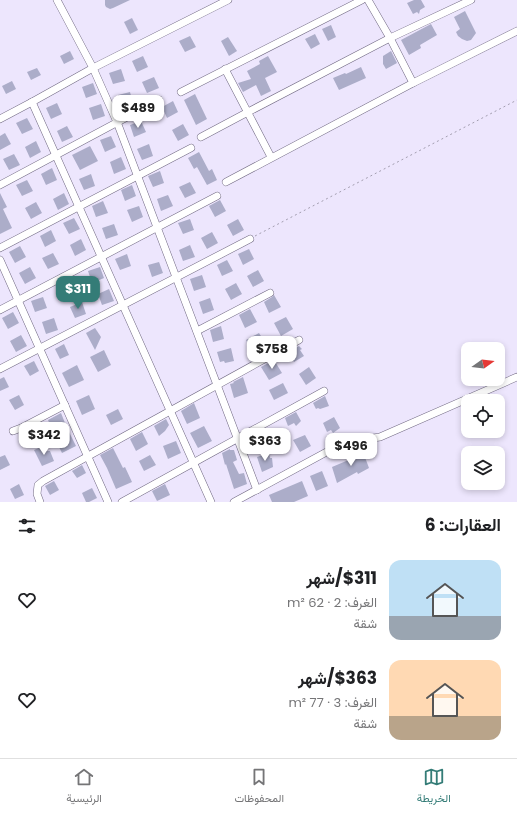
<!DOCTYPE html>
<html lang="ar">
<meta charset="utf-8">
<style>
:root{--surface:#fff;--page:#f6f6f6;--text:#202124;--muted:#757577;--line:#e0e0e0;--accent:#347c77}
body{margin:0;font-family:Poppins,Vazirmatn,sans-serif;background:var(--page);color:var(--text);direction:rtl;height:100vh;display:flex;flex-direction:column;font-size:15px;white-space:nowrap}
*{box-sizing:border-box;margin:0}
p{font-size:13px;color:var(--muted)}
.icon{flex:none;width:22px;height:22px;fill:none;stroke:currentColor;stroke-width:2;stroke-linecap:round;stroke-linejoin:round}
.map{position:relative;height:502px;overflow:hidden;direction:ltr}
.drawer{display:flex;flex-direction:column;background:var(--surface);flex:1}
.drawer>*{flex:none}
.needle{width:26px;rotate:76deg}
.controls{position:absolute;left:461px;top:342px;display:grid;gap:8px}
.controls a{display:grid;place-items:center;width:44px;height:44px;border-radius:8px;background:var(--surface);box-shadow:0 2px 6px #0003;font-size:20px}
.price{position:absolute;translate:-50% -34px;padding:0 9px;border-radius:8px;background:#fff;color:#222;font-size:13px;line-height:26px;filter:drop-shadow(0 1px 2px #0008)}
.price::after{content:'';position:absolute;left:50%;top:24px;width:12px;height:9px;margin-left:-6px;background:inherit;clip-path:polygon(0 0,100% 0,50% 100%)}
.price.selected{background:var(--accent);color:#fff}
ul{padding:0;list-style:none}
li{display:flex;align-items:center;gap:12px;height:100px;padding:0 16px}
li span{display:grid;place-items:center;flex:none;width:112px;height:80px;border-radius:12px;color:#555}
li>.icon{margin-inline-start:auto}
span .icon{width:48px;height:48px;fill:#fffc;stroke-width:1}
li b{font-size:17px}
h2{display:flex;justify-content:space-between;align-items:center;height:48px;padding:0 16px;font-size:17px}
.tabs{display:flex;justify-content:space-around;align-items:center;height:56px;border-top:1px solid var(--line);background:var(--surface);font-size:11px;color:var(--muted)}
.tabs a{display:grid;justify-items:center;gap:2px}
.tabs .selected{color:var(--accent)}
.map>svg:first-child{display:block}
.building{fill:#acadc9}
.lines{fill:none;stroke-linecap:round;stroke-linejoin:round}
.street-casing{stroke:#716983;stroke-width:8}
.path{stroke:#a39eb0;stroke-width:1;stroke-dasharray:2 3;stroke-linecap:butt}
.street{stroke:#fff;stroke-width:7}
</style>
<div class="map">
<svg width="517" height="502" viewBox="0 0 517 502">
<rect width="100%" height="100%" fill="#ede6fd"/>
<!-- building -->
<g class="building">
<path d="M105,0H130L113,8L110,9L106,7L105,5Z"/>
<path d="M414,0H421L425,7L420,10L419,14L417,12L413,14L407,3Z"/>
<path d="M465,11L476,33L471,40L467,41L462,39L458,36L456,32L460,29L454,17Z"/>
<path d="M132,18L138,30L130,34L124,22Z"/>
<path d="M431,24L437,35L420,45L421,48L409,55L401,40Z"/>
<path d="M331,25L336,37L328,41L322,29Z"/>
<path d="M315,34L320,44L311,49L305,39Z"/>
<path d="M190,36L196,47L185,52L179,41Z"/>
<path d="M228,37L237,51L229,56L221,41Z"/>
<path d="M70,51L74,59L64,64L60,56Z"/>
<path d="M391,51L397,63L386,69L383,64V56Z"/>
<path d="M143,56L148,67L137,72L132,61Z"/>
<path d="M268,56L277,72L265,78L271,91L261,96L256,85L243,92L238,83L251,79L247,71L260,64L259,61Z"/>
<path d="M361,67L366,78L339,90L333,78L345,73L346,74Z"/>
<path d="M37,68L41,75L31,80L27,72Z"/>
<path d="M121,69L125,81L113,84L109,73Z"/>
<path d="M154,77L159,88L147,93L142,82Z"/>
<path d="M12,81L16,89L6,94L2,86Z"/>
<path d="M93,83L97,94L86,98L82,87Z"/>
<path d="M130,92L133,103L122,107L118,95Z"/>
<path d="M195,94L207,119L196,125L184,100Z"/>
<path d="M173,101L178,112L167,118L162,107Z"/>
<path d="M57,103L62,114L51,119L46,108Z"/>
<path d="M101,104L105,116L93,120L89,108Z"/>
<path d="M27,118L33,129L22,134L16,123Z"/>
<path d="M141,121L146,132L134,137L130,125Z"/>
<path d="M183,124L189,135L178,141L172,130Z"/>
<path d="M67,126L73,137L62,142L57,131Z"/>
<path d="M5,133L11,144L0,150V136Z"/>
<path d="M111,136L116,147L105,152L100,140Z"/>
<path d="M36,141L41,152L30,158L25,147Z"/>
<path d="M149,144L153,156L142,160L137,149Z"/>
<path d="M90,146L98,161L80,170L72,155Z"/>
<path d="M199,152L209,171L212,169L217,180L207,185L197,167L194,169L188,158Z"/>
<path d="M14,154L20,165L9,170L3,159Z"/>
<path d="M121,157L126,169L114,174L110,162Z"/>
<path d="M52,168L57,180L46,185L41,174Z"/>
<path d="M160,171L164,183L153,187L148,176Z"/>
<path d="M91,174L95,186L84,190L79,179Z"/>
<path d="M27,180L33,191L22,196L16,185Z"/>
<path d="M190,182L196,193L185,198L179,187Z"/>
<path d="M132,185L136,196L125,201L121,190Z"/>
<path d="M0,193L7,207L3,209L12,228L0,234Z"/>
<path d="M64,193L69,204L58,210L53,199Z"/>
<path d="M168,195L173,206L161,211L157,199Z"/>
<path d="M220,200L226,211L215,217L209,206Z"/>
<path d="M103,201L108,213L96,217L92,206Z"/>
<path d="M36,202L42,213L31,219L25,208Z"/>
<path d="M139,206L143,217L132,222L127,210Z"/>
<path d="M74,218L80,229L69,234L63,223Z"/>
<path d="M190,219L194,230L183,234L178,223Z"/>
<path d="M238,219L244,230L233,236L227,225Z"/>
<path d="M114,224L118,235L106,239L102,228Z"/>
<path d="M51,230L56,241L45,247L40,236Z"/>
<path d="M212,232L218,243L207,249L201,238Z"/>
<path d="M81,239L86,250L75,256L70,245Z"/>
<path d="M190,245L195,257L183,261L179,250Z"/>
<path d="M20,246L26,257L15,263L9,252Z"/>
<path d="M249,249L254,259L243,265L238,254Z"/>
<path d="M53,253L59,264L48,269L42,258Z"/>
<path d="M127,254L131,266L120,270L115,259Z"/>
<path d="M227,260L233,271L222,276L217,265Z"/>
<path d="M159,262L163,273L152,277L148,265Z"/>
<path d="M30,267L36,278L25,284L19,273Z"/>
<path d="M100,267L104,278L92,283L88,271Z"/>
<path d="M258,270L264,281L253,287L247,276Z"/>
<path d="M202,275L206,287L194,291L190,279Z"/>
<path d="M71,281L75,292L63,297L59,285Z"/>
<path d="M236,283L242,294L231,300L225,289Z"/>
<path d="M109,289L114,301L102,305L98,294Z"/>
<path d="M274,295L281,307L269,313L264,302L272,297Z"/>
<path d="M43,297L47,308L35,312L31,301Z"/>
<path d="M210,298L214,310L203,314L199,302Z"/>
<path d="M82,302L86,314L75,318L70,307Z"/>
<path d="M250,309L257,322L245,328L239,315Z"/>
<path d="M13,312L19,323L8,329L2,318Z"/>
<path d="M286,317L293,329L281,336L274,323Z"/>
<path d="M54,318L58,330L46,334L42,322Z"/>
<path d="M221,326L224,339L213,342L210,330Z"/>
<path d="M95,328L101,337L95,350L86,333Z"/>
<path d="M259,333L266,344L252,352L246,340Z"/>
<path d="M21,335L27,346L16,352L10,341Z"/>
<path d="M64,344L69,355L60,359L55,349Z"/>
<path d="M299,346L302,349L300,350L304,356L294,362L289,354L293,351L292,350Z"/>
<path d="M231,348L234,361L225,363L224,361L220,362L217,352Z"/>
<path d="M104,350L111,365L98,372L90,357Z"/>
<path d="M274,360L282,373L269,380L261,367Z"/>
<path d="M34,361L39,371L30,376L24,366Z"/>
<path d="M77,365L84,380L69,387L62,373Z"/>
<path d="M309,367L316,378L306,385L299,374Z"/>
<path d="M4,377L9,387L0,391V379Z"/>
<path d="M243,377L248,393L234,398L230,384L234,383L233,382Z"/>
<path d="M283,383L288,393L274,400L269,390Z"/>
<path d="M19,395L24,405L15,410L9,400Z"/>
<path d="M89,395L95,409L82,415L76,401Z"/>
<path d="M325,396L329,406L320,409L318,408L316,409L313,403Z"/>
<path d="M194,403L200,418L187,424L181,411Z"/>
<path d="M118,409L123,419L111,425L106,415Z"/>
<path d="M296,412L301,421L296,426L294,423L288,426L285,418Z"/>
<path d="M61,413L65,423L52,429L48,420Z"/>
<path d="M334,417L340,428L333,433L331,430L327,432L323,423Z"/>
<path d="M166,419L169,425L165,431L159,436L154,426Z"/>
<path d="M37,425L41,434L27,440L23,432Z"/>
<path d="M204,426L212,441L198,448L190,433Z"/>
<path d="M261,431L264,443L254,447L250,438Z"/>
<path d="M69,432L76,446L62,453L55,439Z"/>
<path d="M142,432L148,444L136,451L130,439Z"/>
<path d="M305,435L311,446L300,452L293,440Z"/>
<path d="M176,441L181,453L168,459L163,446Z"/>
<path d="M41,447L42,449L45,448L47,451H50L54,461L42,466L34,450Z"/>
<path d="M113,448L123,468L125,467L132,482L116,489L107,468L100,455Z"/>
<path d="M230,449V450H234L237,460L233,462L239,474L244,473L247,484L234,489L226,464L225,465L222,453Z"/>
<path d="M363,452L369,468L358,474L357,472L337,483L332,467L351,459L350,458Z"/>
<path d="M269,453L270,458H272L273,467L262,472L257,457Z"/>
<path d="M5,455L10,465L0,470V457Z"/>
<path d="M150,455L156,465L144,471L139,461Z"/>
<path d="M82,465L86,473L77,478L72,471Z"/>
<path d="M322,471L328,486L316,491L310,476Z"/>
<path d="M54,481L59,490L50,495L45,486Z"/>
<path d="M302,481L308,496L294,502H272L269,495Z"/>
<path d="M19,484L24,495L15,499L10,489Z"/>
<path d="M165,484L170,495L157,501L152,491Z"/>
<path d="M92,488L97,498L89,502H86L82,493Z"/>
</g>
<g class="lines">
<!-- street casing -->
<g class="street-casing">
<g id="street">
<path d="M57,0L93,68L117,122L257,490"/>
<path d="M368,0L390,38L413,83"/>
<path d="M225,69L271,157"/>
<path d="M181,92L362,0"/>
<path d="M32,102L211,502"/>
<path d="M0,119L32,102L93,68L228,0"/>
<path d="M201,137L248,112L390,38L471,0"/>
<path d="M226,182L413,83L517,31"/>
<path d="M0,185L159,100"/>
<path d="M0,248L191,148"/>
<path d="M0,260L108,502"/>
<path d="M0,310L217,196"/>
<path d="M197,331L270,293"/>
<path d="M0,369L250,239"/>
<path d="M13,431L21,428L65,405"/>
<path d="M40,502L37,494L38,485L43,481L299,340"/>
<path d="M122,502L324,391"/>
<path d="M234,502L345,442L380,437L517,377"/>
</g>
</g>
<!-- path -->
<path class="path" d="M255,236L517,100"/>
<!-- street -->
<use href="#street" class="street"/>
</g>
</svg>
<div class="controls">
<a><svg class="needle" viewBox="-14 -14 28 28"><path d="M0-13l5 13h-10z" fill="#e53935"/><path d="M0 13l5-13h-10z" fill="#757577"/></svg></a>
<a><svg class="icon" aria-label="locate" viewBox="0 0 24 24"><circle cx="12" cy="12" r="6"/><path d="M12 2v4M12 18v4M2 12h4M18 12h4"/></svg></a>
<a><svg class="icon" aria-label="layers" viewBox="0 0 24 24"><path d="M12 4l9 5-9 5-9-5zM3 14l9 5 9-5"/></svg></a>
</div>
<b class="price" style="left:138px;top:129px">$489</b>
<b class="price selected" style="left:78px;top:310px">$311</b>
<b class="price" style="left:272px;top:370px">$758</b>
<b class="price" style="left:44px;top:456px">$342</b>
<b class="price" style="left:265px;top:462px">$363</b>
<b class="price" style="left:351px;top:467px">$496</b>
</div>
<section class="drawer">
<h2>العقارات: 6<svg class="icon" aria-label="filters" viewBox="0 0 24 24"><path d="M4 7h16M4 17h16"/><circle cx="9" cy="7" r="2"/><circle cx="15" cy="17" r="2"/></svg></h2>
<ul>
<li><span style="background:linear-gradient(#bfe0f5 70%,#9aa5b1 0)"><svg class="icon" aria-label="home" viewBox="0 0 24 24"><path d="M3 11l9-7 9 7M6 9v11h12V9"/></svg></span><div><b>$311/شهر</b><p>الغرف: 2 · 62 m²</p><p>شقة</p></div><svg class="icon" aria-label="heart" viewBox="0 0 24 24"><path d="M12 20l-8-8c-3-5 5-10 8-4 3-6 11-1 8 4z"/></svg></li>
<li><span style="background:linear-gradient(#ffd9b3 70%,#b9a48a 0)"><svg class="icon" aria-label="home" viewBox="0 0 24 24"><path d="M3 11l9-7 9 7M6 9v11h12V9"/></svg></span><div><b>$363/شهر</b><p>الغرف: 3 · 77 m²</p><p>شقة</p></div><svg class="icon" aria-label="heart" viewBox="0 0 24 24"><path d="M12 20l-8-8c-3-5 5-10 8-4 3-6 11-1 8 4z"/></svg></li>
</ul>
</section>
<nav class="tabs">
<a class="selected"><svg class="icon" aria-label="map" viewBox="0 0 24 24"><path d="M3 6l6-2 6 2 6-2v14l-6 2-6-2-6 2zM9 4v14M15 6v14"/></svg>الخريطة</a>
<a><svg class="icon" aria-label="saved" viewBox="0 0 24 24"><path d="M7 4h10v16l-5-4-5 4z"/></svg>المحفوظات</a>
<a><svg class="icon" aria-label="home" viewBox="0 0 24 24"><path d="M3 11l9-7 9 7M6 9v11h12V9"/></svg>الرئيسية</a>
</nav>
